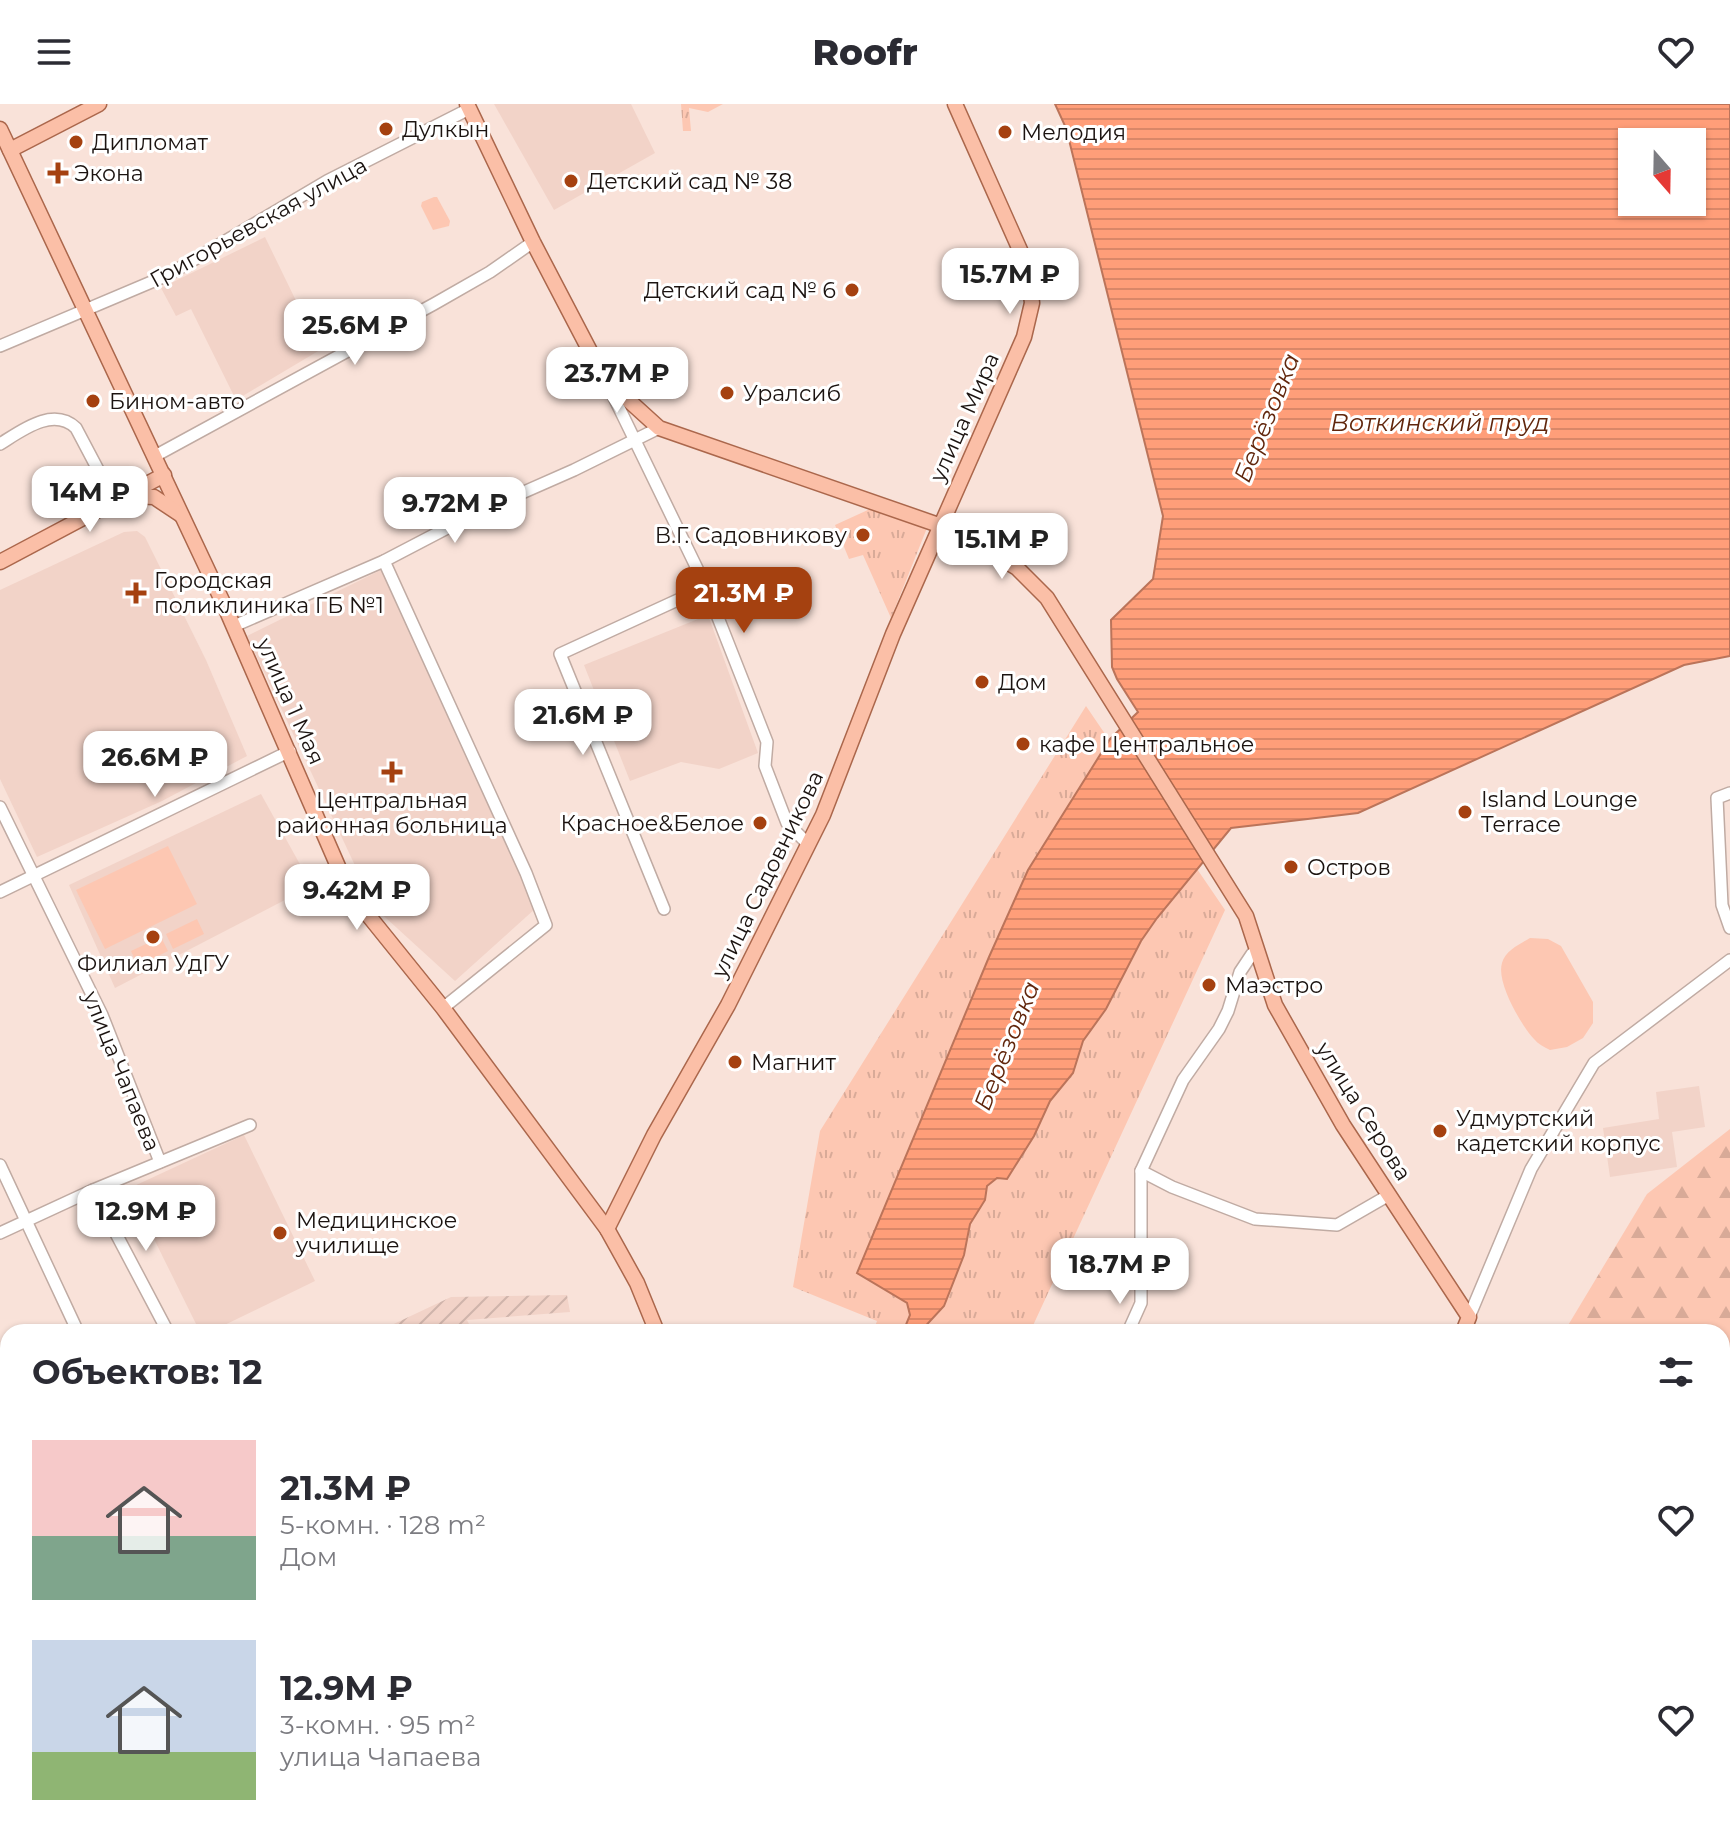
<!DOCTYPE html>
<html lang="ru">
<meta charset="utf-8">
<style>
:root{--surface:#fff;--page:#f7f7f7;--text:#2b2b33;--muted:#7c7c81;--accent:#a54110}
body{margin:0;font-family:Montserrat,sans-serif;background:var(--page);color:var(--text);height:100vh;display:flex;flex-direction:column;font-size:30px;white-space:nowrap}
*{box-sizing:border-box;margin:0}
p{font-size:26px;color:var(--muted)}
.icon{flex:none;width:44px;height:44px;fill:none;stroke:currentColor;stroke-width:2;stroke-linecap:round;stroke-linejoin:round}
.map{position:relative;flex:1;overflow:hidden}
.side{position:absolute;left:0px;top:1220px;width:1730px;height:514px;display:flex;flex-direction:column;background:var(--surface);border-radius:24px 24px 0 0;box-shadow:0 2px 6px #0004}
.side>*{flex:none}
.needle{width:52px;rotate:160deg}
.controls{position:absolute;left:1618px;top:24px;display:grid;gap:16px}
.controls a{display:grid;place-items:center;width:88px;height:88px;border-radius:0px;background:var(--surface);box-shadow:0 2px 6px #0004;font-size:40px}
.price{position:absolute;translate:-50% -68px;padding:0 18px;border-radius:16px;background:#fff;color:#222;font-size:26px;line-height:52px;filter:drop-shadow(0 2px 4px #0008)}
.price::after{content:'';position:absolute;left:50%;top:48px;width:24px;height:18px;margin-left:-12px;background:inherit;clip-path:polygon(0 0,100% 0,50% 100%)}
.price.active{background:var(--accent);color:#fff}
ul{padding:0;list-style:none}
li{display:flex;align-items:center;gap:24px;height:200px;padding:0 32px}
li span{display:grid;place-items:center;flex:none;width:224px;height:160px;border-radius:0px;color:#555}
li>.icon{margin-inline-start:auto}
span .icon{width:96px;height:96px;fill:#fffc;stroke-width:1}
li b{font-size:34px}
h2{display:flex;justify-content:space-between;align-items:center;height:96px;padding:0 32px;font-size:34px}
header{display:flex;justify-content:space-between;align-items:center;height:104px;padding:0 32px;background:var(--surface);font-size:36px;font-weight:800}
.map>svg:first-child{display:block}
.built{fill:#f2d3c8}
.industrial{fill:url(#industrial-furrows)}
.forest{fill:url(#forest-firs)}
.park{fill:url(#park-tufts)}
.garden{fill:#fdc7b2}
.water{fill:url(#water-rules);stroke:#bb745a;stroke-width:2;fill-rule:evenodd}
.lines{fill:none;stroke-linecap:round;stroke-linejoin:round}
.minor-casing{stroke:#c0aba3;stroke-width:14}
.major-casing{stroke:#ab674c;stroke-width:17}
.minor{stroke:#fff;stroke-width:11}
.major{stroke:#fbbfa7;stroke-width:14}
.poi-dot{fill:#a54110;stroke:#fff;stroke-width:3}
.labels{text-anchor:middle;stroke-width:6;stroke-linejoin:round;paint-order:stroke}
.poi-label{font-size:22px;fill:#1b1310;stroke:#fff;text-anchor:start}
.street-label{font-size:22px;fill:#1b1310;stroke:#fff}
.water-label{font-size:24px;font-style:italic;fill:#61260c;stroke:#fff}
</style>
<header><svg class="icon" aria-label="menu" viewBox="0 0 24 24"><path d="M4 6h16M4 12h16M4 18h16"/></svg>Roofr<svg class="icon" aria-label="heart" viewBox="0 0 24 24"><path d="M12 20l-8-8c-3-5 5-10 8-4 3-6 11-1 8 4z"/></svg></header>
<div class="map">
<svg width="1730" height="1733" viewBox="0 0 1730 1733">
<defs>
<pattern id="industrial-furrows" width="10" height="10" patternUnits="userSpaceOnUse" patternTransform="scale(2)"><rect width="10" height="10" fill="#f2d3c8"/><path d="M-1 1l2-2M0 10L10 0M9 11l2-2" fill="none" stroke="#cfb4ab"/></pattern>
<pattern id="forest-firs" width="22" height="20" patternUnits="userSpaceOnUse" patternTransform="scale(2)"><rect width="22" height="20" fill="#fdc7b2"/><path d="M5 1l3.5 6h-7zM16 11l3.5 6h-7z" fill="#d8aa98"/></pattern>
<pattern id="park-tufts" width="24" height="20" patternUnits="userSpaceOnUse" patternTransform="scale(2)"><rect width="24" height="20" fill="#fdc7b2"/><path d="M3 7l-1-3M5 7V3M7 7l1-3M15 17l-1-3M17 17v-4M19 17l1-3" fill="none" stroke="#d8aa98"/></pattern>
<pattern id="water-rules" width="6" height="5" patternUnits="userSpaceOnUse" patternTransform="scale(2)"><rect width="6" height="5" fill="#ff9e79"/><path d="M0 2.5h6" fill="none" stroke="#da8768"/></pattern>
</defs>
<rect width="100%" height="100%" fill="#f9e2d9"/>
<!-- built -->
<g class="built">
<path d="M494,0H631L655,49L554,106Z"/>
<path d="M265,133L320,246L236,296L191,205L176,212L161,184Z"/>
<path d="M137,427L145,433L206,556L247,652L162,697L37,753L0,675V486L124,428Z"/>
<path d="M381,466L536,804L455,877L375,804L247,532Z"/>
<path d="M708,511L758,649L719,665L681,658L630,677L584,561Z"/>
<path d="M261,690L312,782L115,884L69,781Z"/>
<path d="M1699,982L1705,1023L1672,1028L1677,1063L1610,1073L1603,1024L1659,1015L1656,988Z"/>
<path d="M244,1031L315,1177L210,1228H200L154,1135L132,1083Z"/>
<path d="M1722,1606L1730,1609V1733H1597L1581,1726H1722Z"/>
<path d="M777,1726H935L942,1728L941,1733H777Z"/>
</g>
<!-- industrial -->
<path class="industrial" d="M567,1191L570,1208L467,1216L473,1228L381,1226L451,1193Z"/>
<!-- forest -->
<g class="forest">
<path d="M1730,1025V1350L1722,1346V1228H1564L1647,1090Z"/>
<path d="M377,1726H651L650,1733H379Z"/>
</g>
<!-- park -->
<g class="park">
<path d="M681,0H723L708,8L689,4L691,27H683Z"/>
<path d="M870,405L927,424L891,514L863,451L849,455L835,421Z"/>
<path d="M1086,602L1225,806L1030,1228H873L877,1217L793,1183L820,1027Z"/>
</g>
<!-- garden -->
<g class="garden">
<path d="M434,93H437L450,117L449,122L433,126L421,102L422,98Z"/>
<path d="M168,742L197,800L105,845L76,786Z"/>
<path d="M197,815L204,830L173,845L166,830Z"/>
<path d="M161,833L168,847L138,862L131,847Z"/>
<path d="M1530,834L1548,835L1561,842L1593,898V919L1583,934L1567,943L1550,946C1544,943 1538,940 1534,935C1521,921 1496,878 1502,859C1505,847 1520,840 1530,834Z"/>
<path d="M8,1494V1726H366L368,1733H0V1496Z"/>
</g>
<!-- water -->
<g class="water">
<path d="M1055,0H1730V552L1684,561L1358,709L1231,724L1157,814L1141,837L1106,905L1083,937L1073,969L1050,997L1034,1032L1007,1075L997,1074L987,1082L985,1096L970,1120L964,1151L944,1202L920,1228H903L910,1211L907,1199L857,1169L989,853L1028,766L1110,635L1138,608L1117,575L1112,563L1111,516L1153,475L1163,412L1066,24ZM1632,38H1692V98H1632Z"/>
<path d="M660,1726H743L745,1733H660Z"/>
</g>
<g class="lines">
<!-- minor casing -->
<g class="minor-casing">
<g id="minor">
<path d="M0,242L168,171L327,77L469,5"/>
<path d="M608,281L706,483L767,638L765,662L787,719L809,741"/>
<path d="M0,340C21,327 53,302 76,324L114,396"/>
<path d="M155,352L434,200L490,168L533,138"/>
<path d="M384,457L526,769L546,821L443,904"/>
<path d="M234,522L384,457L474,410L574,366L659,324"/>
<path d="M1730,689L1717,694L1722,801L1730,824"/>
<path d="M0,703L102,911L160,1058"/>
<path d="M0,788L290,647"/>
<path d="M664,805L560,550L706,483"/>
<path d="M0,1061L78,1228"/>
<path d="M1141,1067L1172,1083L1255,1115L1337,1121L1389,1091"/>
<path d="M93,1086L168,1228"/>
<path d="M0,1129L93,1086L250,1021"/>
<path d="M1469,1213L1531,1065L1594,959L1730,856"/>
<path d="M1128,1228L1141,1199V1067L1183,976L1219,925L1228,907L1240,868L1252,850L1257,847"/>
<path d="M0,1272L8,1267"/>
<path d="M1722,1376L1730,1380"/>
<path d="M1722,1597L1730,1600"/>
<path d="M1523,1726L1540,1733"/>
<path d="M950,1733L952,1726"/>
<path d="M1346,1733L1349,1726"/>
</g>
</g>
<!-- major casing -->
<g class="major-casing">
<g id="major">
<path d="M467,0L533,138L604,274L659,324L953,426L1017,464L1047,494L1246,812L1275,901L1343,1021L1469,1213L1463,1228"/>
<path d="M0,25L226,505L340,767L360,801L443,904L607,1125L637,1179L657,1228"/>
<path d="M10,46L99,0"/>
<path d="M128,392L154,393L181,411"/>
<path d="M0,458L164,371"/>
<path d="M607,1125L654,1031L728,901L823,711L893,530L1024,233L1032,199L1028,164L955,0"/>
<path d="M1041,1726L1062,1733"/>
<path d="M1241,1733L1244,1726"/>
</g>
</g>
<!-- minor -->
<use href="#minor" class="minor"/>
<!-- major -->
<use href="#major" class="major"/>
</g>
<!-- markers -->
<g class="poi-dot">
<circle cx="386" cy="25" r="8"/>
<circle cx="1005" cy="28" r="8"/>
<circle cx="76" cy="38" r="8"/>
<path d="M54 57h8v8h8v8h-8v8h-8v-8h-8v-8h8z"/>
<circle cx="571" cy="77" r="8"/>
<circle cx="852" cy="186" r="8"/>
<circle cx="727" cy="289" r="8"/>
<circle cx="93" cy="297" r="8"/>
<circle cx="863" cy="431" r="8"/>
<path d="M132 477h8v8h8v8h-8v8h-8v-8h-8v-8h8z"/>
<circle cx="982" cy="578" r="8"/>
<circle cx="1023" cy="640" r="8"/>
<path d="M388 656h8v8h8v8h-8v8h-8v-8h-8v-8h8z"/>
<circle cx="1465" cy="708" r="8"/>
<circle cx="760" cy="719" r="8"/>
<circle cx="1291" cy="763" r="8"/>
<circle cx="153" cy="833" r="8"/>
<circle cx="1209" cy="881" r="8"/>
<circle cx="735" cy="958" r="8"/>
<circle cx="1440" cy="1027" r="8"/>
<circle cx="280" cy="1129" r="8"/>
</g>
<g class="labels">
<!-- poi labels -->
<g class="poi-label">
<text x="402" y="33">Дулкын</text>
<text x="1021" y="36">Мелодия</text>
<text x="92" y="46">Дипломат</text>
<text x="74" y="77">Экона</text>
<text x="587" y="85">Детский сад № 38</text>
<text x="836" y="194" text-anchor="end">Детский сад № 6</text>
<text x="743" y="297">Уралсиб</text>
<text x="109" y="305">Бином-авто</text>
<text x="847" y="439" text-anchor="end">В.Г. Садовникову</text>
<text x="154" y="484">Городская<tspan x="154" dy="25">поликлиника ГБ №1</tspan></text>
<text x="998" y="586">Дом</text>
<text x="1039" y="648">кафе Центральное</text>
<text x="1481" y="703">Island Lounge<tspan x="1481" dy="25">Terrace</tspan></text>
<text x="392" y="704" text-anchor="middle">Центральная<tspan x="392" dy="25">районная больница</tspan></text>
<text x="744" y="727" text-anchor="end">Красное&amp;Белое</text>
<text x="1307" y="771">Остров</text>
<text x="153" y="867" text-anchor="middle">Филиал УдГУ</text>
<text x="1225" y="889">Маэстро</text>
<text x="751" y="966">Магнит</text>
<text x="1456" y="1022">Удмуртский<tspan x="1456" dy="25">кадетский корпус</tspan></text>
<text x="296" y="1124">Медицинское<tspan x="296" dy="25">училище</tspan></text>
</g>
<!-- street labels -->
<g class="street-label">
<text transform="translate(258 118) rotate(-29)" y="8">Григорьевская улица</text>
<text transform="translate(964 313) rotate(-66)" y="8">улица Мира</text>
<text transform="translate(291 597) rotate(66)" y="8">улица 1 Мая</text>
<text transform="translate(767 770) rotate(-64)" y="8">улица Садовникова</text>
<text transform="translate(122 967) rotate(68)" y="8">улица Чапаева</text>
<text transform="translate(1364 1007) rotate(58)" y="8">улица Серова</text>
</g>
<!-- water labels -->
<g class="water-label">
<text transform="translate(1267 314) rotate(-68)" y="8">Берёзовка</text>
<text x="1440" y="327">Воткинский пруд</text>
<text transform="translate(1007 942) rotate(-68)" y="8">Берёзовка</text>
</g>
</g>
</svg>
<div class="controls">
<a><svg class="needle" viewBox="-14 -14 28 28"><path d="M0-13l5 13h-10z" fill="#e53935"/><path d="M0 13l5-13h-10z" fill="#7c7c81"/></svg></a>
</div>
<b class="price" style="left:1010px;top:212px">15.7M ₽</b>
<b class="price" style="left:355px;top:263px">25.6M ₽</b>
<b class="price" style="left:617px;top:311px">23.7M ₽</b>
<b class="price" style="left:90px;top:430px">14M ₽</b>
<b class="price" style="left:455px;top:441px">9.72M ₽</b>
<b class="price" style="left:1002px;top:477px">15.1M ₽</b>
<b class="price active" style="left:744px;top:531px">21.3M ₽</b>
<b class="price" style="left:583px;top:653px">21.6M ₽</b>
<b class="price" style="left:155px;top:695px">26.6M ₽</b>
<b class="price" style="left:357px;top:828px">9.42M ₽</b>
<b class="price" style="left:146px;top:1149px">12.9M ₽</b>
<b class="price" style="left:1120px;top:1202px">18.7M ₽</b>
<section class="side">
<h2>Объектов: 12<svg class="icon" aria-label="filters" viewBox="0 0 24 24"><path d="M4 7h16M4 17h16"/><circle cx="9" cy="7" r="2"/><circle cx="15" cy="17" r="2"/></svg></h2>
<ul>
<li><span style="background:linear-gradient(#f6c9c9 60%,#7fa58c 0)"><svg class="icon" aria-label="home" viewBox="0 0 24 24"><path d="M3 11l9-7 9 7M6 9v11h12V9"/></svg></span><div><b>21.3M ₽</b><p>5-комн. · 128 m²</p><p>Дом</p></div><svg class="icon" aria-label="heart" viewBox="0 0 24 24"><path d="M12 20l-8-8c-3-5 5-10 8-4 3-6 11-1 8 4z"/></svg></li>
<li><span style="background:linear-gradient(#c9d6e8 70%,#8fb573 0)"><svg class="icon" aria-label="home" viewBox="0 0 24 24"><path d="M3 11l9-7 9 7M6 9v11h12V9"/></svg></span><div><b>12.9M ₽</b><p>3-комн. · 95 m²</p><p>улица Чапаева</p></div><svg class="icon" aria-label="heart" viewBox="0 0 24 24"><path d="M12 20l-8-8c-3-5 5-10 8-4 3-6 11-1 8 4z"/></svg></li>
</ul>
</section>
</div>
